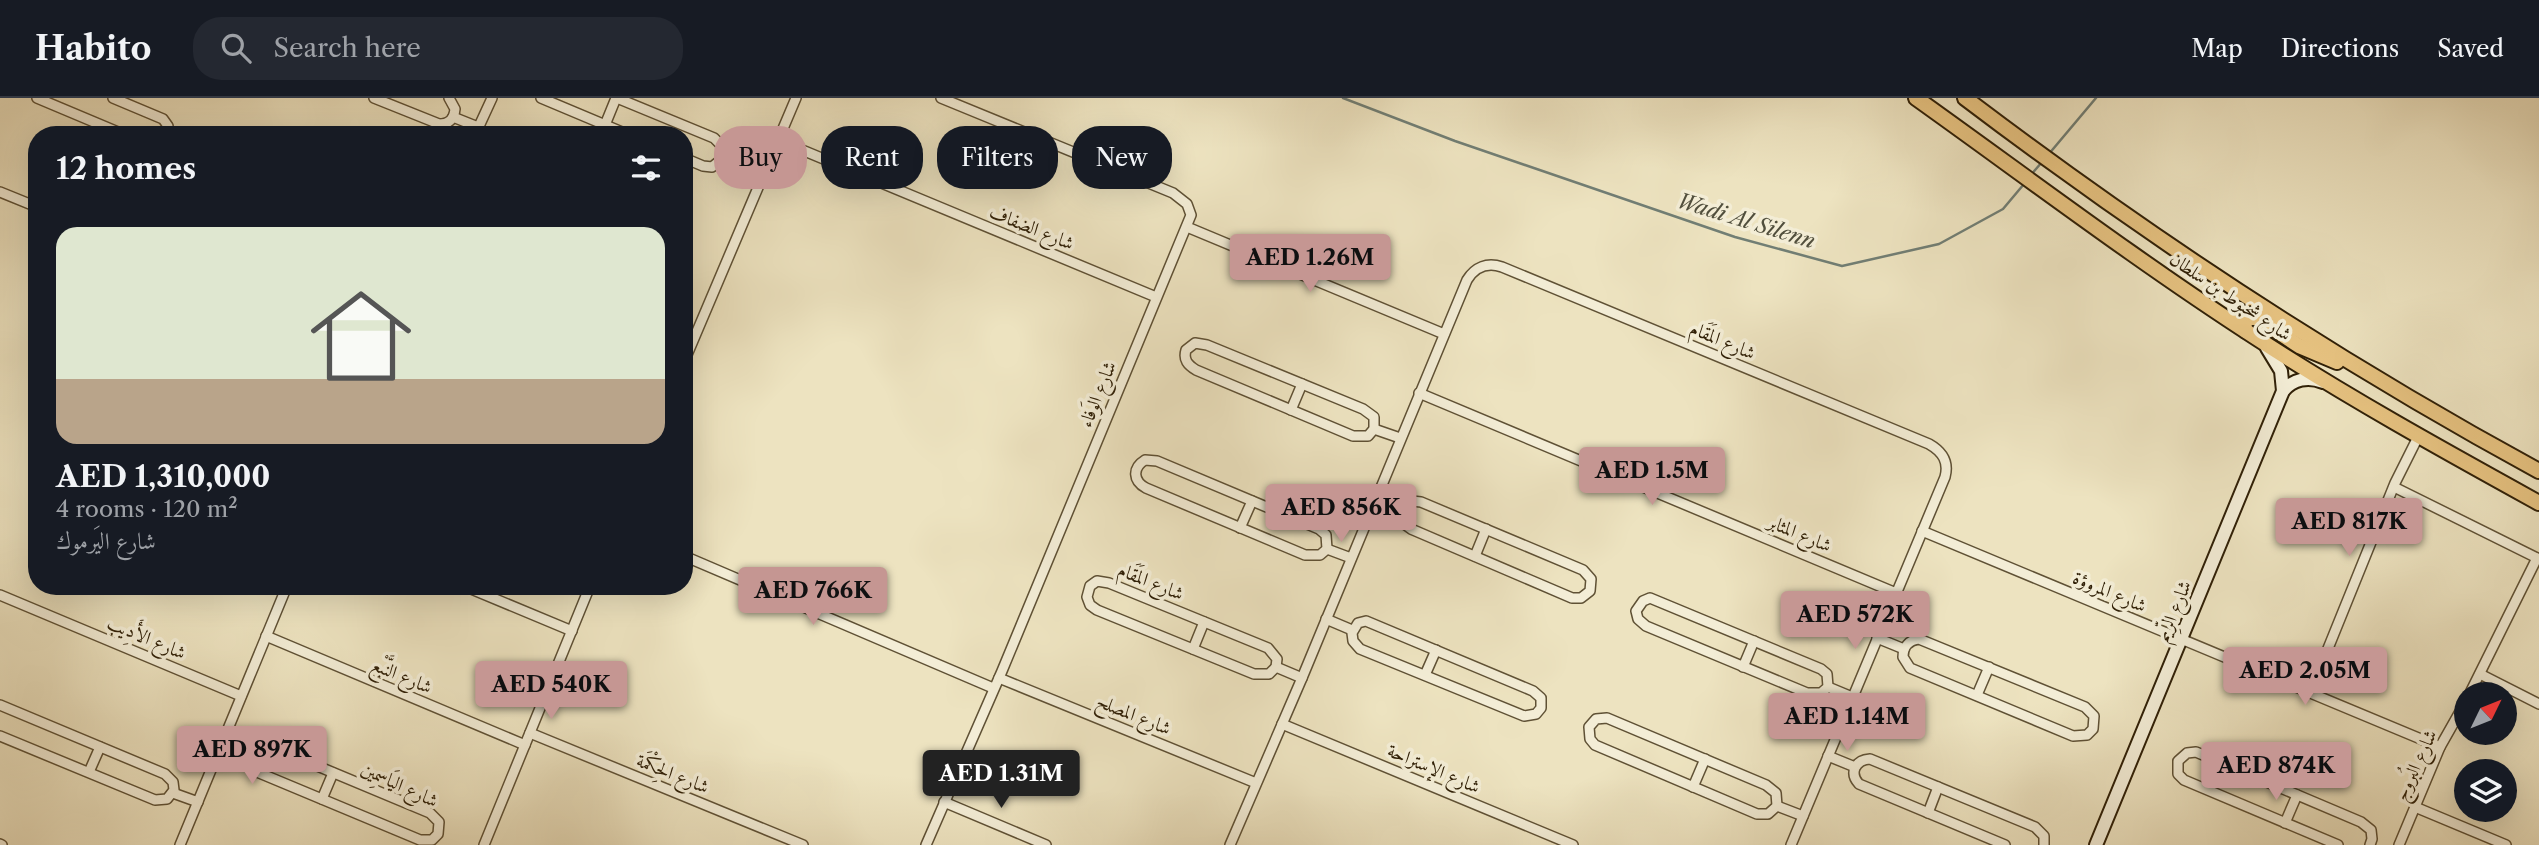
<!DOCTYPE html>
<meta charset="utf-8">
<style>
:root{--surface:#171b24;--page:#242831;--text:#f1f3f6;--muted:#9ea1a6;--line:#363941;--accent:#c59692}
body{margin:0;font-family:"Libre Caslon Text",Amiri,serif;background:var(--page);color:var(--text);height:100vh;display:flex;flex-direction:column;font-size:26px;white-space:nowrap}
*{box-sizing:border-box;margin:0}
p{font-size:23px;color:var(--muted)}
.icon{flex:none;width:38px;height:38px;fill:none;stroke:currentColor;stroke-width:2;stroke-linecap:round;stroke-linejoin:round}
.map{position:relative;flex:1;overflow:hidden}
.panel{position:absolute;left:28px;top:28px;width:665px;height:469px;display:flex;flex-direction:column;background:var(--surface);border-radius:28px;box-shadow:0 7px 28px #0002}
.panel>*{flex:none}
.banner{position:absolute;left:714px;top:28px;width:665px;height:63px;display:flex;gap:14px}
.needle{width:46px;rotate:47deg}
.buttons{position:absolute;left:2454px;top:584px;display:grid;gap:14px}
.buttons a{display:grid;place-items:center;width:63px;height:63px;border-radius:50%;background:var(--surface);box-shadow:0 7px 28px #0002;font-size:35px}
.price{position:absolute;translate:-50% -60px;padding:0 16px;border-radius:7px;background:var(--accent);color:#111;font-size:23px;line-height:46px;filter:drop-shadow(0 2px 4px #0008)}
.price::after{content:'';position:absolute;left:50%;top:42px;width:21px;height:16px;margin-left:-10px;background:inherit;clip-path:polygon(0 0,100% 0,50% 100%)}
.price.selected{background:#222;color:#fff}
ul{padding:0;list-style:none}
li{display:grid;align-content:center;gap:14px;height:371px;padding:0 28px}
li span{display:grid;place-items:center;height:217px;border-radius:21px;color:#555}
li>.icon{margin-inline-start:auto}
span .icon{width:126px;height:126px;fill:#fffc;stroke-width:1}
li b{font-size:30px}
h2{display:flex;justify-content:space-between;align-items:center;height:84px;padding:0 28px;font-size:30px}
.tag{padding:0 24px;border-radius:28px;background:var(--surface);box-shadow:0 7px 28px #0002;font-size:24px;line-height:63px}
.tag.selected{background:var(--accent);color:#111}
header{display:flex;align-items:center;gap:42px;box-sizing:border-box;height:98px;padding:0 35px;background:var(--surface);border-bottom:2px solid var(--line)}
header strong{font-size:33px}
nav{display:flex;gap:38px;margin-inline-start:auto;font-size:24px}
.search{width:490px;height:63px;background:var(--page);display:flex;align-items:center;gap:18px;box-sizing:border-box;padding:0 24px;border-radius:28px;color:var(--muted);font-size:26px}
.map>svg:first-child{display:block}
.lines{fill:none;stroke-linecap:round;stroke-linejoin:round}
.stream{stroke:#717e74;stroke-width:2.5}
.street-casing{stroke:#5f5135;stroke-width:12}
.secondary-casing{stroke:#302007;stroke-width:16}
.primary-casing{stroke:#302007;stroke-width:18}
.street{stroke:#f3edd6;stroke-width:9}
.secondary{stroke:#f3edd6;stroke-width:12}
.primary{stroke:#e6c280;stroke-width:14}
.labels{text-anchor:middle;stroke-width:7;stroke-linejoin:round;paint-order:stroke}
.street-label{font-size:19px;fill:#302007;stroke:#f3edd6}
.water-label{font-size:21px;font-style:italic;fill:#514f3d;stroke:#f3edd6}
</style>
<header>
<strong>Habito</strong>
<div class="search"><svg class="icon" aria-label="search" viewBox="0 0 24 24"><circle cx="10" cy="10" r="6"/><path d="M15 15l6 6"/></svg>Search here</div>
<nav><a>Map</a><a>Directions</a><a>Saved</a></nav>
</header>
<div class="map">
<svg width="2539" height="747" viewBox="0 0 2539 747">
<rect width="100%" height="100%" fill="#ede3c0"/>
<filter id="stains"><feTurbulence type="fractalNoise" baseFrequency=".00286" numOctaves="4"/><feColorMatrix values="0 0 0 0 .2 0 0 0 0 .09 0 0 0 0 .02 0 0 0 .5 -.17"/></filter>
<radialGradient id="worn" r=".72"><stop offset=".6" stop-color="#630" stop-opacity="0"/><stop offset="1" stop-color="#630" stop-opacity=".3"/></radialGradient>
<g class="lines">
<!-- stream -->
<g class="stream">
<path d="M1343,0L1455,43L1735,139L1842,168L1939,146L2003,111L2024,86"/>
<path d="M2048,57L2096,0"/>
<path d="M2030,78L2042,64"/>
</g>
<!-- street casing -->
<g class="street-casing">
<g id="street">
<path d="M37,0L125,37"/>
<path d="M113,0L163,21L168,28V37"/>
<path d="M374,0L439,26C449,26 454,21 455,11L449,0"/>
<path d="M541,0L629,37"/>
<path d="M617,0L714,40L723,49L722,61L712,69L703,68L684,60"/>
<path d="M453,19L478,29"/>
<path d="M605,27L616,0"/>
<path d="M475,37L492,0"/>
<path d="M778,42L1156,199"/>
<path d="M0,94L37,109"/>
<path d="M1187,129L1444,236"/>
<path d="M1195,245L1207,247L1363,311L1374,319V331L1368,338H1353L1196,272C1188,267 1183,262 1186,252Z"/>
<path d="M684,264L796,0"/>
<path d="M1419,295L1896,495"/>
<path d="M1291,312L1302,286"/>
<path d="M1374,331L1400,340"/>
<path d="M1145,362L1157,363L1319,431L1326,437L1327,451L1320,457H1305L1146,390C1133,383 1132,370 1145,362Z"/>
<path d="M2394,389L2539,461"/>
<path d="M1375,401L1402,412"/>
<path d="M1412,403L1421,404L1583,472L1591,481L1590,493L1581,500H1572L1411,431C1398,423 1398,409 1412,403Z"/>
<path d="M1240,430L1252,403"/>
<path d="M1922,433L2440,649"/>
<path d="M1327,451L1351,460"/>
<path d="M684,458L993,590"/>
<path d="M1475,458L1486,431"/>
<path d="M1097,483L1109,485L1268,550L1277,561L1276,569L1269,576H1254L1097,512L1090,507L1087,499L1090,488Z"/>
<path d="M464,488L572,533"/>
<path d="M0,497L241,598"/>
<path d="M1650,500L1821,571L1827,576L1828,589L1821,595H1807L1646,528L1638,521L1636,513L1643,503Z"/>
<path d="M1326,521L1352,532"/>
<path d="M1366,523L1533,593L1541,600V610L1536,616L1524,618L1360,551L1353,543L1352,535L1358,525Z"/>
<path d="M266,538L525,647"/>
<path d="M1877,540L1904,551"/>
<path d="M1919,541L2085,609L2094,618L2093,631L2087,637L2073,638L1910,570L1903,559C1903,549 1909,542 1919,541Z"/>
<path d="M1193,551L1204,524"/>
<path d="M1276,569L1302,580"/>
<path d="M1743,569L1754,543"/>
<path d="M2480,576L2539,606"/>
<path d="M1425,577L1436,552"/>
<path d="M999,580L1256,685"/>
<path d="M1828,589L1852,599"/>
<path d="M2310,595L2395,385L2418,339"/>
<path d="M1977,597L1989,569"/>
<path d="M2469,597L2537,460"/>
<path d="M0,607L165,676L173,684L174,692L167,701L155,702L0,638"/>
<path d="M1607,620L1766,687L1776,695L1777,708L1768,716H1757L1595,647L1590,641L1589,629L1596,621Z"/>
<path d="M1282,626L1573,747"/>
<path d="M530,635L803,747"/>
<path d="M222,645L248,655"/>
<path d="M258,646L267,647L430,715L439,724L438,736L432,742H420L257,674C245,666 244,653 258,646Z"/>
<path d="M1828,658L1855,669"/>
<path d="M89,674L100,649"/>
<path d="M1693,689L1705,661"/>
<path d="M173,695L198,704"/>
<path d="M322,701L333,675"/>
<path d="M944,704L1046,747"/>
<path d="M1777,708L1803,718"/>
<path d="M2415,709L2506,747"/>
<path d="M1928,715L1938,689"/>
<path d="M2285,725L2297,697"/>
<path d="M0,746L2,747"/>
<path d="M180,747L287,488"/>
<path d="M484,747L590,488"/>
<path d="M926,747L1002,573L1191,117L1187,106L1173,95L941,0"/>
<path d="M1230,747L1302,580L1467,182C1475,169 1487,164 1502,169L1929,346C1943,354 1949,364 1945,379L1791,747"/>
<path d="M2005,747L1859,686C1849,675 1855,662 1870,661L2035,729L2044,738V747"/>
<path d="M2338,747L2184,682L2178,676V663L2187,655L2196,654L2361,724L2371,732L2372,741L2370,747"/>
<path d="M2399,747L2440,649L2466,603"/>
</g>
</g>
<!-- secondary casing -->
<g class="secondary-casing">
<g id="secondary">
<path d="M2283,293C2293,281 2308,278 2323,284"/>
<path d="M2096,747L2283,293L2281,273L2267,250"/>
</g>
</g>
<!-- primary casing -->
<g class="primary-casing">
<g id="primary">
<path d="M1916,0C2028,80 2139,164 2255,239C2347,299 2443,352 2539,405"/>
<path d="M1965,0C2147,138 2338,264 2539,373"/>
<path d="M2246,233L2244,229L2246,222L2249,220H2257L2299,248L2337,264"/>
</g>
</g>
<!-- street -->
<use href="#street" class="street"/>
<!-- secondary -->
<use href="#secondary" class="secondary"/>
<!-- primary -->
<use href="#primary" class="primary"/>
</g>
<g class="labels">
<!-- street labels -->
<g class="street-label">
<text transform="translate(1032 129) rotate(22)" y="7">شارع الضفاف</text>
<text transform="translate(2231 198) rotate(34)" y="7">شارع شخبوط بن سلطان</text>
<text transform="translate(1723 242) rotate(23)" y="7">شارع المَقَام</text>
<text transform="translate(1097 296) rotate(-68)" y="7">شارع الوَفاء</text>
<text transform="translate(1800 435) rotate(23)" y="7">شارع المثابر</text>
<text transform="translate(1151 483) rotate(22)" y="7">شارع المَقَام</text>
<text transform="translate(2110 493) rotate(23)" y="7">شارع المروؤة</text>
<text transform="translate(2173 513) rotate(-68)" y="7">شارع الرِّيم</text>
<text transform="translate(147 539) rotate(23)" y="7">شارع الأَدِيب</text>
<text transform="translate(402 577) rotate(23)" y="7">شارع النَّبْع</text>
<text transform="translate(1134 616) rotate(22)" y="7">شارع المصلح</text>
<text transform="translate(2415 667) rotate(-65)" y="7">شارع البُروج</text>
<text transform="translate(1434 670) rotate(23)" y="7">شارع الإستراحة</text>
<text transform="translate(673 675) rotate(22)" y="7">شارع الحِكْمَة</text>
<text transform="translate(400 686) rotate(25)" y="7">شارع اليَاسمِين</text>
</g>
<!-- water labels -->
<g class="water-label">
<text transform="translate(1746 123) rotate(17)" y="7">Wadi Al Silenn</text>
</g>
</g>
<rect width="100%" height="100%" filter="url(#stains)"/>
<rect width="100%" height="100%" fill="url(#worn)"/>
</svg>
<div class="buttons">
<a><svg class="needle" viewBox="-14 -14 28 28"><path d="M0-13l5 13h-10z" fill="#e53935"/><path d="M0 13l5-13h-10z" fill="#9ea1a6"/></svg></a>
<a><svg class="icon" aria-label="layers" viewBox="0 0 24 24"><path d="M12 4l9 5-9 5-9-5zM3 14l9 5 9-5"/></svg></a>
</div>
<b class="price" style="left:1310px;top:196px">AED 1.26M</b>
<b class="price" style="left:1652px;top:409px">AED 1.5M</b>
<b class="price" style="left:1341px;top:446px">AED 856K</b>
<b class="price" style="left:2349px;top:460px">AED 817K</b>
<b class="price" style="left:813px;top:529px">AED 766K</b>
<b class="price" style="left:1855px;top:553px">AED 572K</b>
<b class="price" style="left:2305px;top:609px">AED 2.05M</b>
<b class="price" style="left:551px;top:623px">AED 540K</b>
<b class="price" style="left:1847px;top:655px">AED 1.14M</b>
<b class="price" style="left:252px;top:688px">AED 897K</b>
<b class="price" style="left:2276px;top:704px">AED 874K</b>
<b class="price selected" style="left:1001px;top:712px">AED 1.31M</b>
<div class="banner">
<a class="tag selected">Buy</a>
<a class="tag">Rent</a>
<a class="tag">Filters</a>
<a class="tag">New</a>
</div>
<section class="panel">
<h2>12 homes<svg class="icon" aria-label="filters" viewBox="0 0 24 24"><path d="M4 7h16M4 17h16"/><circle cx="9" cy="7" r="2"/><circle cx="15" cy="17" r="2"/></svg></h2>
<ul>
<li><span style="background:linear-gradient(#dfe7d0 70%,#b9a48a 0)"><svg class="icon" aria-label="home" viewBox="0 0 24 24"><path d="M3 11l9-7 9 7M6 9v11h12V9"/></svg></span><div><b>AED 1,310,000</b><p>4 rooms · 120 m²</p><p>شارع اليَرموك</p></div></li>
</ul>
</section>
</div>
